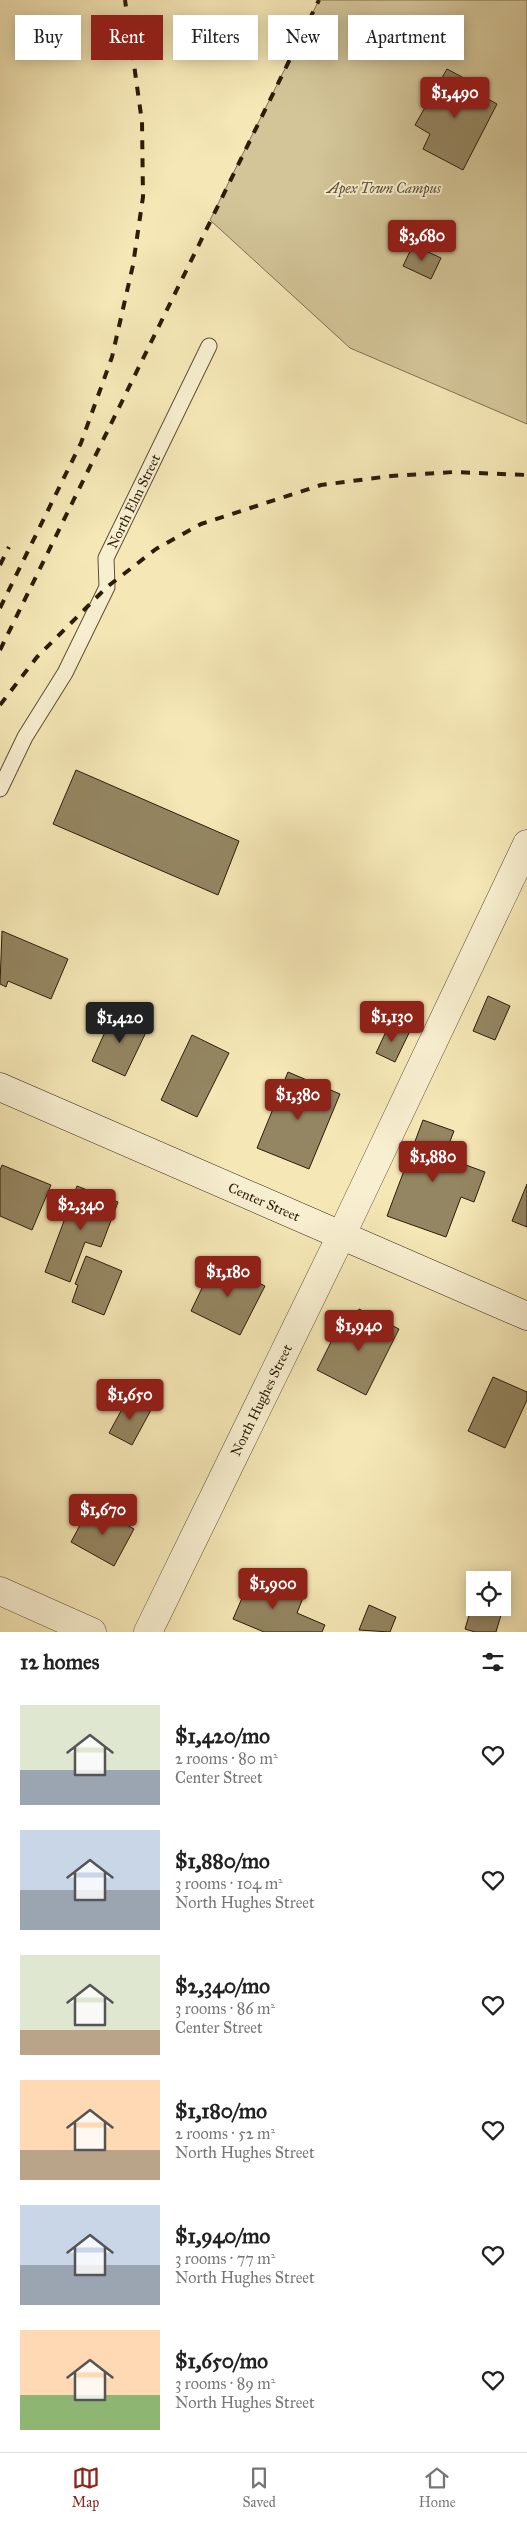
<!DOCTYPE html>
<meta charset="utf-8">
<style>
:root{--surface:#fff;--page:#f2f2f2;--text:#222;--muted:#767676;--line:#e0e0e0;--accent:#8f2418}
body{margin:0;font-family:"IM FELL Great Primer",serif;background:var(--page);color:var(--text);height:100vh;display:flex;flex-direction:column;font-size:19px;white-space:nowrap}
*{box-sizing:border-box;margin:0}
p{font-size:16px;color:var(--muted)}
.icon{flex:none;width:28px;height:28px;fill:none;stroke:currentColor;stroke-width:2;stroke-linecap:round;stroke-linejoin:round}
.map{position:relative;height:1632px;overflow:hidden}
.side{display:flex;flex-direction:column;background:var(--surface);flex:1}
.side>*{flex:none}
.hud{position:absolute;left:15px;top:15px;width:498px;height:45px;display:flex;gap:10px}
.buttons{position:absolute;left:466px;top:1571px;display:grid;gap:10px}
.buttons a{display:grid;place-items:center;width:45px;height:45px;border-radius:0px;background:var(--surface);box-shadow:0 2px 12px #0003;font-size:25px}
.price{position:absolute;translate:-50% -42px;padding:0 11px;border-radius:5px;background:var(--accent);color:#fff;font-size:16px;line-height:32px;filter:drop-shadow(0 1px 2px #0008)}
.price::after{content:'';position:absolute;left:50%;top:30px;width:15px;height:11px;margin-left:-8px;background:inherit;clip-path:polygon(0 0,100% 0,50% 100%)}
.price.on{background:#222;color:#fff}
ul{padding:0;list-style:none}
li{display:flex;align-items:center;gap:15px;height:125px;padding:0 20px}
li span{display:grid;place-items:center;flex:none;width:140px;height:100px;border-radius:0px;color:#555}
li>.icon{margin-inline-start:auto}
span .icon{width:60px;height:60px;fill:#fffc;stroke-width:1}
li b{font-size:21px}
h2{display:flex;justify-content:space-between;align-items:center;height:60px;padding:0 20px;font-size:21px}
.pill{padding:0 18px;border-radius:0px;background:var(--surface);box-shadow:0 2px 12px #0003;font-size:18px;line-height:45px}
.pill.on{background:var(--accent);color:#fff}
.dock{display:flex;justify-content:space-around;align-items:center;height:70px;border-top:1px solid var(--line);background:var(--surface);font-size:14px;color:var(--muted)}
.dock a{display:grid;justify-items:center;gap:2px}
.dock .on{color:var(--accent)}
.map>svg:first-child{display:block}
.green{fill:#d3c598;stroke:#7f7150}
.building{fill:#948662;stroke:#2b1d08}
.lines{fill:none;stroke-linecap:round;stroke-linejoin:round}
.lane-casing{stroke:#5e5034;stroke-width:17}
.street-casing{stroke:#5e5034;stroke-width:29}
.secondary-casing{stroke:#2b1d08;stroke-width:29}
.lane{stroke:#f8efd0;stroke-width:15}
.street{stroke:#f8efd0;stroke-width:28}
.secondary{stroke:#f8efd0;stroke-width:28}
.rail{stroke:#2b1d08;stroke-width:4;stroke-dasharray:9 9;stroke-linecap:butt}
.labels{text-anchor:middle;stroke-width:4;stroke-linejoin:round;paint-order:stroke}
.park-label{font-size:14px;font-style:italic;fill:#5d4f33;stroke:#f8efd0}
.street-label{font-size:14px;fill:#2b1d08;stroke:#f8efd0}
</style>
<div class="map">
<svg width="527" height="1632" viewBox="0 0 527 1632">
<rect width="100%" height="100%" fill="#f5e7b6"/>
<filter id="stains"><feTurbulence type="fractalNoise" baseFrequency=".004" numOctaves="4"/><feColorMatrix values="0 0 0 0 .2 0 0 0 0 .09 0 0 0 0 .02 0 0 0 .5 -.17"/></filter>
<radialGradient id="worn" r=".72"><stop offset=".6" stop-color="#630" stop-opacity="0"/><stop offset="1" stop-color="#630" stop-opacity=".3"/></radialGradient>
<!-- green -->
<path class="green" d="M319,0H527V424L350,348L210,220Z"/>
<!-- building -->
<g class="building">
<path d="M447,69L477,85L473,91L497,104L463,170L423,149L430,134L415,125Z"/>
<path d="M413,245L441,258L431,279L403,266Z"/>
<path d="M76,770L239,841L218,895L53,824Z"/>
<path d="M2,931L68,959L51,999L8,981L6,987L0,984Z"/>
<path d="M488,996L510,1006L495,1040L473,1031Z"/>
<path d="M114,1012L148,1028L125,1076L92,1061Z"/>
<path d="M390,1023L409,1033L395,1062L376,1053Z"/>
<path d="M192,1035L229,1053L197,1117L161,1100Z"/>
<path d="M288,1072L340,1094L309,1169L257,1148Z"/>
<path d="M423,1120L454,1131L444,1157L485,1172L474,1202L461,1197L446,1237L387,1216Z"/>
<path d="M2,1165L51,1185L32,1230L0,1216V1170Z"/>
<path d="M527,1184V1227L512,1221Z"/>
<path d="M77,1186L118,1202L101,1247L85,1242L70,1282L45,1272Z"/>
<path d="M86,1256L122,1271L104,1315L72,1302L78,1285L75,1284Z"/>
<path d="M215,1261L265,1286L240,1335L191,1311Z"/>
<path d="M359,1309L399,1329L366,1395L317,1370L334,1336L343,1341Z"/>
<path d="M493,1377L527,1392V1400L505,1448L468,1431Z"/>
<path d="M128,1398L151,1410L132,1445L109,1433Z"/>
<path d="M96,1508L134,1529L114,1566L71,1542L86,1514L91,1517Z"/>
<path d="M252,1575L303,1598L297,1613L325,1625L322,1632H264L233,1619Z"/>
<path d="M475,1595V1608H502V1601L505,1602L496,1632H475L465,1629Z"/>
<path d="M369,1605L396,1617L390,1632L359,1630Z"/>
</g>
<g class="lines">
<!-- lane casing -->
<g class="lane-casing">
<g id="lane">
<path id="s1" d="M0,789L25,737L65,673L107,587L106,558L209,346"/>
</g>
</g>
<!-- street casing -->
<g class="street-casing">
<g id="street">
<path d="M0,1591L92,1632"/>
<path id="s2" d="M148,1632L341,1236L527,844"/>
</g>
</g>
<!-- secondary casing -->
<g class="secondary-casing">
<g id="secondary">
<path id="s3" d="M0,1087L527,1316"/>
</g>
</g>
<!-- lane -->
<use href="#lane" class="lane"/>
<!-- street -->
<use href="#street" class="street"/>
<!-- secondary -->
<use href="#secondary" class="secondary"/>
<!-- rail -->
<g class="rail">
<path d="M0,565L9,547"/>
<path d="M0,608L81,443L112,357L133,265L143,197L142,122L125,0"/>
<path d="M0,650L319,0"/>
<path d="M0,705L37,657L107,587L156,549L201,524L321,485L391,476L454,472L527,475"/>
</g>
</g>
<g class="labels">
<!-- park labels -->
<g class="park-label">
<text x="384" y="193">Apex Town Campus</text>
</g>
<!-- street labels -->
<g class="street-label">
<text dy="5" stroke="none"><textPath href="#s1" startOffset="321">North Elm Street</textPath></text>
<text dy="5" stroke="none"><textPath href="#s3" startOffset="288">Center Street</textPath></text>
<text dy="5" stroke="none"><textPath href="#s2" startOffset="258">North Hughes Street</textPath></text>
</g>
</g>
<rect width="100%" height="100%" filter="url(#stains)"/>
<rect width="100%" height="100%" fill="url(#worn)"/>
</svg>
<div class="buttons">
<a><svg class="icon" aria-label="locate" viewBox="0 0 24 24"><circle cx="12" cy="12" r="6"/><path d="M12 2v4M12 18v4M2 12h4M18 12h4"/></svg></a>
</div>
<b class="price" style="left:455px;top:119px">$1,490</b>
<b class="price" style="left:422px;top:262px">$3,680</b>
<b class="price" style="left:392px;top:1043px">$1,130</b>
<b class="price on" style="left:120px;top:1044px">$1,420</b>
<b class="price" style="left:298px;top:1121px">$1,380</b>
<b class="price" style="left:433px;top:1183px">$1,880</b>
<b class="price" style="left:81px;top:1231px">$2,340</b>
<b class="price" style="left:228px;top:1298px">$1,180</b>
<b class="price" style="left:359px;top:1352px">$1,940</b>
<b class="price" style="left:130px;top:1421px">$1,650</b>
<b class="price" style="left:103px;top:1536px">$1,670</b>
<b class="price" style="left:273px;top:1610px">$1,900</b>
<div class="hud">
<a class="pill">Buy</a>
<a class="pill on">Rent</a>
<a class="pill">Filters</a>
<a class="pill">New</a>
<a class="pill">Apartment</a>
</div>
</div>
<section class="side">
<h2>12 homes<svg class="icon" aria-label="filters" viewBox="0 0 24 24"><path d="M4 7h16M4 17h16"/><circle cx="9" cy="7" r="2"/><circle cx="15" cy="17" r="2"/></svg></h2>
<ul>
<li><span style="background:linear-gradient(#dfe7d0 65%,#9aa5b1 0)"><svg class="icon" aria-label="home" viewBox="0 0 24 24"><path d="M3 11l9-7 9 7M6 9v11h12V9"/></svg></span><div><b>$1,420/mo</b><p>2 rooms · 80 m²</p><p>Center Street</p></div><svg class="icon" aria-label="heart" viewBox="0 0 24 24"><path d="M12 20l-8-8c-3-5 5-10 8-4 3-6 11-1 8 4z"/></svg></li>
<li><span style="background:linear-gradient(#c9d6e8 60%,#9aa5b1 0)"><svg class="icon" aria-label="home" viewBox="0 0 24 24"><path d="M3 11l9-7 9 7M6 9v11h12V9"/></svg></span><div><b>$1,880/mo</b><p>3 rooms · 104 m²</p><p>North Hughes Street</p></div><svg class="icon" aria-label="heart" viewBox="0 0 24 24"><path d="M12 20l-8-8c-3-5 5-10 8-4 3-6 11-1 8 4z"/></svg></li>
<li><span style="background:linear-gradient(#dfe7d0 75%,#b9a48a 0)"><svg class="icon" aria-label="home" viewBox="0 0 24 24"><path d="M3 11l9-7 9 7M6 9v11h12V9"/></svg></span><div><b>$2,340/mo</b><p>3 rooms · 86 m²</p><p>Center Street</p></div><svg class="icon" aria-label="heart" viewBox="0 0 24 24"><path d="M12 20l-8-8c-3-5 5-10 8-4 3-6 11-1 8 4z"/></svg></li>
<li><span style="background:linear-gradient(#ffd9b3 70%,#b9a48a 0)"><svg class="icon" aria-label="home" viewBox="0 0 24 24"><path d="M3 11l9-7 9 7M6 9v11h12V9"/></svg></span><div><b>$1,180/mo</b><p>2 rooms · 52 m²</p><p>North Hughes Street</p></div><svg class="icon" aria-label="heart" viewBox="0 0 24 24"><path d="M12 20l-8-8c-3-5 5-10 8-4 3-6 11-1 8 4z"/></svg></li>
<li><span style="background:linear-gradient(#c9d6e8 60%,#9aa5b1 0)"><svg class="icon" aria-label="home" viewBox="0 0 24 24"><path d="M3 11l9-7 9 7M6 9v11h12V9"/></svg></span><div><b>$1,940/mo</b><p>3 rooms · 77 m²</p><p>North Hughes Street</p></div><svg class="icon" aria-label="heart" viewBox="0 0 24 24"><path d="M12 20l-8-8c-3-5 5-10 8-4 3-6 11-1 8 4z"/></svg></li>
<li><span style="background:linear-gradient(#ffd9b3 65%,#8fb573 0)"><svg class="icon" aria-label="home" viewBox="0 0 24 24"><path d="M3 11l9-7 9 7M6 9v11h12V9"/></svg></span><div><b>$1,650/mo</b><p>3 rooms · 89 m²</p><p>North Hughes Street</p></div><svg class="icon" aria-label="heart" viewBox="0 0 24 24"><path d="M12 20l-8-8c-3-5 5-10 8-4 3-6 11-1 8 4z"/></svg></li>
</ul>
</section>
<nav class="dock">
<a class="on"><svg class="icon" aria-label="map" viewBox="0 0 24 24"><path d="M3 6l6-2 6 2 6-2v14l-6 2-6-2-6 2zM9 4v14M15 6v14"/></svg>Map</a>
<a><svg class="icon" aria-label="saved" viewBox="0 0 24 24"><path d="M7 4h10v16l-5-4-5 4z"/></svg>Saved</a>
<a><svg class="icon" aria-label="home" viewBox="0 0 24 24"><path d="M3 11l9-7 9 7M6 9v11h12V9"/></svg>Home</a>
</nav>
